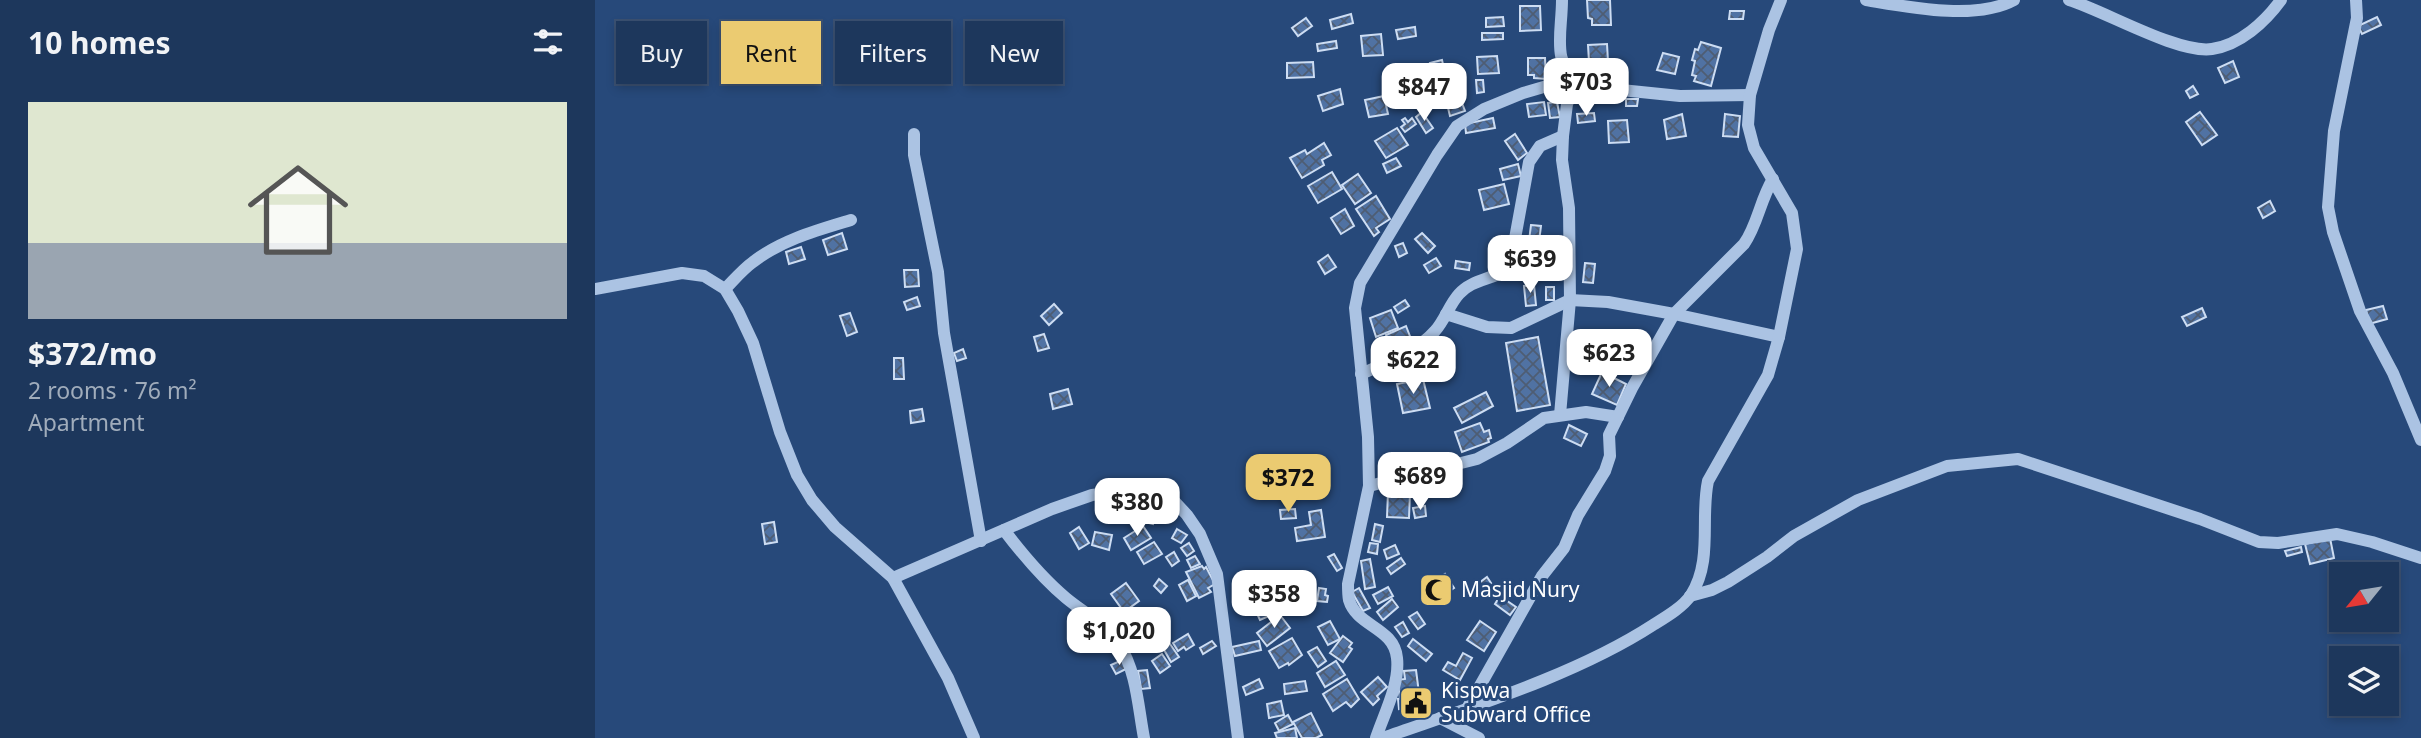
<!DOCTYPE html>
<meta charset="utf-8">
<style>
:root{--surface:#1d375c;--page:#2a4265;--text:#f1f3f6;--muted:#a0acbb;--line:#3b5172;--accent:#ebcb71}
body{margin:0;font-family:"Noto Sans",sans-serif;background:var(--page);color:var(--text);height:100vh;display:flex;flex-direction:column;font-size:26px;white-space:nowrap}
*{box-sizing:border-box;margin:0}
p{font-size:23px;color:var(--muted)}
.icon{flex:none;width:38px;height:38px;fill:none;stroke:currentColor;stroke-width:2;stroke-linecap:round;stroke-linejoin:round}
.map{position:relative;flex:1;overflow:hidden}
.sheet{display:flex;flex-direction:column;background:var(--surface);width:595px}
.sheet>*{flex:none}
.guide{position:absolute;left:21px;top:21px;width:665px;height:63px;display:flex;gap:14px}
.needle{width:46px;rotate:240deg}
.controls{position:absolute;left:1734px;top:562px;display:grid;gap:14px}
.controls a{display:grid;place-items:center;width:70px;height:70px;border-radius:0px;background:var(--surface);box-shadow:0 4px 10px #0003,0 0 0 2px var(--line);font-size:35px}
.price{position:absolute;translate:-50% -60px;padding:0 16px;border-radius:14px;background:#fff;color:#222;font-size:23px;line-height:46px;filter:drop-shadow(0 2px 4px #0008)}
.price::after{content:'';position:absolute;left:50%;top:42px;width:21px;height:16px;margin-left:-10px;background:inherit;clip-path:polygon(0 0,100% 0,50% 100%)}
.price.on{background:var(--accent);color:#111}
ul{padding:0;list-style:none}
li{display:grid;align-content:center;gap:14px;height:371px;padding:0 28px}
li+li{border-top:2px solid var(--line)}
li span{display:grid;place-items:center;height:217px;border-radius:0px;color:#555}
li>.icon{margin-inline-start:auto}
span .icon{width:126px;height:126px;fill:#fffc;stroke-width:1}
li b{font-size:30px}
h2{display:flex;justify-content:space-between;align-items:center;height:84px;padding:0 28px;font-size:30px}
.tag{padding:0 24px;border-radius:0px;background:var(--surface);box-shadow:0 4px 10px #0003,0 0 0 2px var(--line);font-size:24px;line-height:63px}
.tag.on{background:var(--accent);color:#111}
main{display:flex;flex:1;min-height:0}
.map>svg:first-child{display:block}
.building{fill:url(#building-cross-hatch);stroke:#cdddf3;stroke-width:2}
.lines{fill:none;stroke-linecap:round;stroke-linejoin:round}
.minor{stroke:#abc3e3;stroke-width:12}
.labels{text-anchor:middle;stroke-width:6;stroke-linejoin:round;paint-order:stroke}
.poi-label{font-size:21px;fill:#fff;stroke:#27497a;text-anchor:start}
</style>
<main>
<section class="sheet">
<h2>10 homes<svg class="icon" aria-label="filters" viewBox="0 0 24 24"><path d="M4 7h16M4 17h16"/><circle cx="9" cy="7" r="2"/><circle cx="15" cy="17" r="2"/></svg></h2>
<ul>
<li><span style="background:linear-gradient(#dfe7d0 65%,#9aa5b1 0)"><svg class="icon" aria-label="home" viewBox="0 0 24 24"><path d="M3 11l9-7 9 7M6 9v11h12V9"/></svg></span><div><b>$372/mo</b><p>2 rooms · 76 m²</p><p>Apartment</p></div></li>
</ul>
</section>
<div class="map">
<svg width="1826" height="738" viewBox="0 0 1826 738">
<defs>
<pattern id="building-cross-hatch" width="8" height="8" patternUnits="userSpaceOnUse" patternTransform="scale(1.75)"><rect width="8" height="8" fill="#5072a3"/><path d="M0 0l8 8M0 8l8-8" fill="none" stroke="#4e5d73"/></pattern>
</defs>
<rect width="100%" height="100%" fill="#27497a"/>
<!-- building -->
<g class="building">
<path d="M992,0H1015L1016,25H997V19L993,18Z"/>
<path d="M925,6H945L946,30L925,31Z"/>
<path d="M1135,11H1149L1148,19H1134Z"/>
<path d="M756,14L758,23L737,29L735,20Z"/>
<path d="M908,17L909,26L891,27V18Z"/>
<path d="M1782,17L1786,25L1767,34L1763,26Z"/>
<path d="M711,18L717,26L703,36L697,28Z"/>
<path d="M820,27L821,36L803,39L801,30Z"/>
<path d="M887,33H908V39L887,40Z"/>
<path d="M786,34L788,55L768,56L766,36Z"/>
<path d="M741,41L742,48L723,51L722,44Z"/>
<path d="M1106,42L1126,48L1116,86L1099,81L1101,76L1097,75L1100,61L1097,60L1100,49L1103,50Z"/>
<path d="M1012,44L1013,61L994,62L993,45Z"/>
<path d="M1068,53L1084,57L1080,74L1062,70Z"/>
<path d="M902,56L904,73L883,74L882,57Z"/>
<path d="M933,58H950L951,79L939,78V75H933Z"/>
<path d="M847,60L850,73L838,76L835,63Z"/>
<path d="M1638,61L1644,77L1630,83L1623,68Z"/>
<path d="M718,62L719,77L692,78V63Z"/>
<path d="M860,73L865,92L850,96L845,77Z"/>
<path d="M881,80H888L889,92L882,93Z"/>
<path d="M1598,86L1603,94L1595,98L1591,91Z"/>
<path d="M745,89L748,104L728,111L723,96Z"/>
<path d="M789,96L793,114L774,117L770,100Z"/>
<path d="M1031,99H1043L1042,106H1031Z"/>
<path d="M949,102L951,115L934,117L932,104Z"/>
<path d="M962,102L965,117L955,118L953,103Z"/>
<path d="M867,103L870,111L855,116L853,108Z"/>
<path d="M827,112L838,128L831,133L821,117Z"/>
<path d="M1605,112L1622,135L1607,145L1591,122Z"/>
<path d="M999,113L1000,121L983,123L982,114Z"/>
<path d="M1087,114L1091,136L1072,139L1069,120Z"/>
<path d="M1130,114L1145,116L1143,137L1128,136Z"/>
<path d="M810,118L813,122L817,118L821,124L810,132L806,127L810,124L807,120Z"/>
<path d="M898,118L900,128L871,133L870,124Z"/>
<path d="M1032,120L1034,142L1014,143L1013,121Z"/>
<path d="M802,128L813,145L791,158L780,141Z"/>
<path d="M920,134L932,153L923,160L910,141Z"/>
<path d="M729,143L736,155L727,160L729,165L707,178L695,158L710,150L712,154Z"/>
<path d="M801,158L806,166L792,173L788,164Z"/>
<path d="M923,164L926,176L908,180L905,169Z"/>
<path d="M737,172L747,189L723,203L713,186Z"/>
<path d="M763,174L776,193L760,204L747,185Z"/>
<path d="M909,184L914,204L889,210L884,190Z"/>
<path d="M781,196L795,219L781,228L784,232L779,236L761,209Z"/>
<path d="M1675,201L1680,211L1668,218L1663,208Z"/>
<path d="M750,209L759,226L746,234L736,218Z"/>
<path d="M936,225L946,226L943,250L933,249Z"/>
<path d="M247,233L252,249L233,255L228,240Z"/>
<path d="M827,233L840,246L833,253L820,239Z"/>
<path d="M808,243L812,253L804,257L800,246Z"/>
<path d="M206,247L210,259L194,264L191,252Z"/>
<path d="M896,253L909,254L908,263L895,261Z"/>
<path d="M733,255L741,267L730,274L723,262Z"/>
<path d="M937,256L942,270L929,275L924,261Z"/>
<path d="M841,258L846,266L834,273L829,265Z"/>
<path d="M861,261L875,263L874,270L860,268Z"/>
<path d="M990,263L1000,264L998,283L988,282Z"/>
<path d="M309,270H323L324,286L310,287Z"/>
<path d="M939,285L941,305L931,306L929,286Z"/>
<rect x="951" y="287" width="8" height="13"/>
<path d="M322,297L325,306L312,310L309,302Z"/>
<path d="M810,300L814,306L803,313L799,307Z"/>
<path d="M459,304L467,313L454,325L446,316Z"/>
<path d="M1788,306L1792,319L1774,324L1771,310Z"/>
<path d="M1607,308L1611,317L1592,326L1587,317Z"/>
<path d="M796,310L803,328L781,337L775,318Z"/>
<path d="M255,313L262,332L252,336L245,316Z"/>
<path d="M811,326L818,344L794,354L789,342L793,340L791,335Z"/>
<path d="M449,334L454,348L443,351L439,337Z"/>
<path d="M943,337L955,405L922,411L911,343Z"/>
<path d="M368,349L371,358L362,361L359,353Z"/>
<path d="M832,353L838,373L828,376L822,356Z"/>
<path d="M299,358H308L309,379H299Z"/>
<path d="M1007,372L1031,384L1022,405L997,394Z"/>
<path d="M828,379L835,408L808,413L802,384Z"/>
<path d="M473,389L477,404L458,409L455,394Z"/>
<path d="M891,392L898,406L867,423L859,408Z"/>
<path d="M327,409L329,421L316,423L315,411Z"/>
<path d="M885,423L889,432L894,430L896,438L893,439L894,442L867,452L860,432Z"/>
<path d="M974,425L992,434L986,446L969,438Z"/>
<path d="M793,492L815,493L814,518L792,517Z"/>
<path d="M830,506L831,516L820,518L818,508Z"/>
<path d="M700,509L701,518L686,519L685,510Z"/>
<path d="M553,510L561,512L558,524L550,522Z"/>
<path d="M726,510L730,537L702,541L700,528L716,525L714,512Z"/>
<path d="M179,522L182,542L170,544L167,524Z"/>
<path d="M780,524L788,526L785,542L777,540Z"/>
<path d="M548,526L556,538L536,550L529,538Z"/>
<path d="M484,527L494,543L484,549L475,533Z"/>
<path d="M582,529L592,535L586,543L577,538Z"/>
<path d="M500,532L517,535L514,550L497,545Z"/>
<path d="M1735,538L1739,558L1715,564L1710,544Z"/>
<path d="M559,542L567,554L549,564L542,552Z"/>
<path d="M594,543L599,551L592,556L586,548Z"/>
<path d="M775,543L783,544L782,554L773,552Z"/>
<path d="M800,545L804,554L792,559L789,550Z"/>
<path d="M1706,547L1707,552L1692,556L1690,551Z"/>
<path d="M579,552L584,561L577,566L571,557Z"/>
<path d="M739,554L747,568L742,571L733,557Z"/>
<path d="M600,556L605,564L596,568L592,560Z"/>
<path d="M806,558L810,564L796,574L792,568Z"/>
<path d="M775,559L780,587L770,589L766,561Z"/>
<path d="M607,566L609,569L611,567L620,584L613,588L616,592L604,598L591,572Z"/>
<path d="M850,574L859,588L840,601L831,587Z"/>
<path d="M892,577L898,586L882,597L876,589Z"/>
<path d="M564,579L572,586L566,593L559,586Z"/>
<path d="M593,580L601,596L592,601L584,585Z"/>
<path d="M531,583L544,601L529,612L516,594Z"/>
<path d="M697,586L701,593L693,598L688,591Z"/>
<path d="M793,587L798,596L783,604L778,595Z"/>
<path d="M724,588L731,589L730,595L733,596L732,602L722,601Z"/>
<path d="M764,588L775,608L768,611L757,592Z"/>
<path d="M673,593L676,600L681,597L687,610L665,620L656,601Z"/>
<path d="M905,596L921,607L915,615L900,604Z"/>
<path d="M797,599L803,607L788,620L782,612Z"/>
<path d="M822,612L830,624L823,629L814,617Z"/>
<path d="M685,615L695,628L672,646L662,633Z"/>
<path d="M735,621L745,639L733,645L723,627Z"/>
<path d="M885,621L901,632L889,651L872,640Z"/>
<path d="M808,622L814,633L807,637L800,627Z"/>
<path d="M593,634L599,645L591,650L589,647L583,651L578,643Z"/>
<path d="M748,636L757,643L754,647L757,649L748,662L735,653Z"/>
<path d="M697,638L707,655L694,665L693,663L684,668L674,651Z"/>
<path d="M818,639L837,654L831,661L813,646Z"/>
<path d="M617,641L621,646L608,654L605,648Z"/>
<path d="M664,641L666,650L640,656L637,647Z"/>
<path d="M575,644L584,657L576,662L568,648Z"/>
<path d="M722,647L731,661L723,667L713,652Z"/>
<path d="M868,653L877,658L865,680L848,670L853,662L861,666Z"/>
<path d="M567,654L575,666L565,673L557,661Z"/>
<path d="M527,660L531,669L521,674L516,665Z"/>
<path d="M741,661L750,675L730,687L722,673Z"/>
<path d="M552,670L555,688L546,689L543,671Z"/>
<path d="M821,670L824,693L805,698L802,680L810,679L809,671Z"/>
<path d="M783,677L792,687L782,696L784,699L778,705L766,692Z"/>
<path d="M664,679L668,688L651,695L648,687Z"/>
<path d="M752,679L764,699L756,707L751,702L738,711L728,694Z"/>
<path d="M710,681L712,691L690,694L689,684Z"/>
<path d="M824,697L825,706L804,709L803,699Z"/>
<path d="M686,701L689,715L674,718L672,704Z"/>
<path d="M716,713L727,735L721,738H707L698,722Z"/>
<path d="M693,715L698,724L684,731L680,723Z"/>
<path d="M700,728L702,738H682L680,733Z"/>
</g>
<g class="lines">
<!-- minor -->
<g class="minor">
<path d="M967,0C967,34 955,64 987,86L1085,96L1155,95"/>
<path d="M1271,0C1313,7 1381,21 1419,0"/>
<path d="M1474,0C1510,11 1583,54 1617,49C1645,45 1670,22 1686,0"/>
<path d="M1761,0L1762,18L1739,131L1733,207L1738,232L1765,311L1798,373L1826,440"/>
<path d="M319,134V155L343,272L349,333L386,541"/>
<path d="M0,289L87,273L109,276L130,289L143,311L158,343L185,432L202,475L217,500L240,527L298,578L353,678L379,738"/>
<path d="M130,289C139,280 147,270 158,262C186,240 223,230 256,220"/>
<path d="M851,314L892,327L916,328L975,300L1013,302L1079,314L1184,337"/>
<path d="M766,374C791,363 822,352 840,331C850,320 854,305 864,294C878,278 901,280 915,266L934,162L945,146L968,136"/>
<path d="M965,415L975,300L974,208L967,160L968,136L972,104L982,83"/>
<path d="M774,486L882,459L912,443L949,418L991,412L1023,417"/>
<path d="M409,530C428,555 447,578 471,598C489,613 511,624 524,644C542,672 543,707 549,738"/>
<path d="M298,578L457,509L497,495L534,490L567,495L580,502L592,515L605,534L622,574L643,738"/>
<path d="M1095,596L1117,590L1133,582L1172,557L1199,536L1263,500L1352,466L1423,459L1605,519L1664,542L1683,543L1742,534L1777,542L1826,558"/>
<path d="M873,707L947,576L969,548L983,515L1010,471L1015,456L1014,435L1037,388L1079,314L1149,244C1163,224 1165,200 1178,179"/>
<path d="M845,718L884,738"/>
<path d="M781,738C789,714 805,684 802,658C799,627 762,627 754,600C753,595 753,589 753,584L774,486L773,437L760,308L765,283L842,155L862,126L889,109L928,93L976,79"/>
<path d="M788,738C876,707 981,675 1058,625C1071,617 1088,607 1096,595C1118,561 1105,518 1113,481L1173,375L1184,337L1202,249L1197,213L1159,148L1153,125L1155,95L1174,30L1186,0"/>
</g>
</g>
<!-- icons -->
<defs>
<g id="mosque-square" transform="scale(1.75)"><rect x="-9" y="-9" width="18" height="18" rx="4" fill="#ebcb71" stroke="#27497a"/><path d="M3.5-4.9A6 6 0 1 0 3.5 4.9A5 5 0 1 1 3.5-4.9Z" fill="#111"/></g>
<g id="civic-square" transform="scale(1.75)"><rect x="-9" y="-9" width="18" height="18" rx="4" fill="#ebcb71" stroke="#27497a"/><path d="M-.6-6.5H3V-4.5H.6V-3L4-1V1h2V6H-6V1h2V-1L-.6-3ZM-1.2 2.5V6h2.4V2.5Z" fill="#111"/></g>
</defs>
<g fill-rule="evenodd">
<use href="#mosque-square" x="841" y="590"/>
<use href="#civic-square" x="821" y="703"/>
</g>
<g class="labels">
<!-- poi labels -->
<g class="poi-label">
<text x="866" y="597">Masjid Nury</text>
<text x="846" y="698">Kispwa<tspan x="846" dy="24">Subward Office</tspan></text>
</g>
</g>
</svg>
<div class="controls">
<a><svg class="needle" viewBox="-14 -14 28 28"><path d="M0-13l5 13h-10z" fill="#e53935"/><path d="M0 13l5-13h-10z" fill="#a0acbb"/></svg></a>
<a><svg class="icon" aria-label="layers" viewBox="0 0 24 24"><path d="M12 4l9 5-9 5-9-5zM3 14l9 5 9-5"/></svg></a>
</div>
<b class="price" style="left:991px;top:118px">$703</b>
<b class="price" style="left:829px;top:123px">$847</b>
<b class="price" style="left:935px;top:295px">$639</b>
<b class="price" style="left:1014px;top:389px">$623</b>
<b class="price" style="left:818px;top:396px">$622</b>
<b class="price" style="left:825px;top:512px">$689</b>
<b class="price on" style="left:693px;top:514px">$372</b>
<b class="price" style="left:542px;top:538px">$380</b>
<b class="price" style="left:679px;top:630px">$358</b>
<b class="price" style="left:524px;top:667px">$1,020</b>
<div class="guide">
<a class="tag">Buy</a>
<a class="tag on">Rent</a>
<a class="tag">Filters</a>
<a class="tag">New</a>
</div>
</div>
</main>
